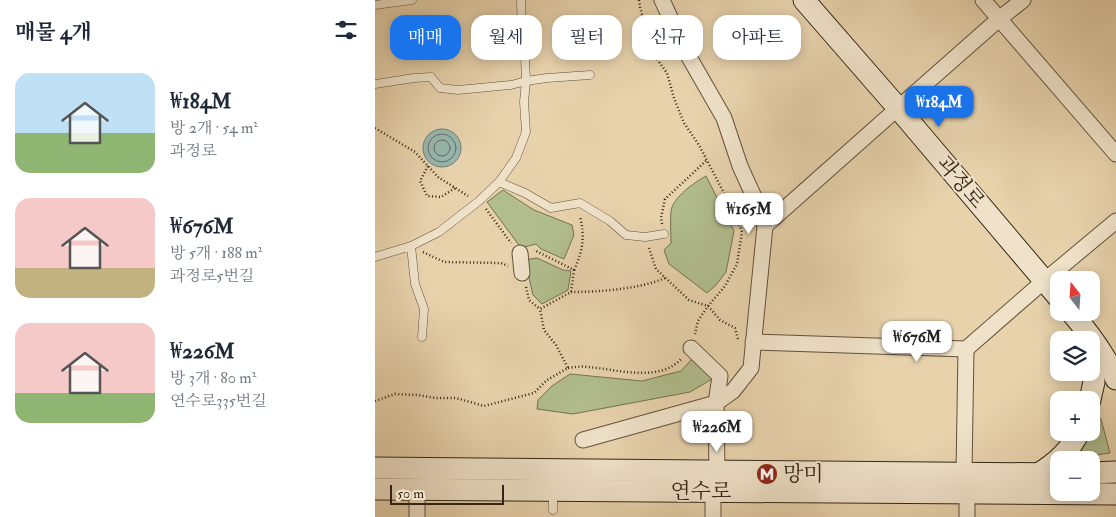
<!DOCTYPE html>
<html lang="ko">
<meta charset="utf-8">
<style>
:root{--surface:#fff;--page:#f2f2f3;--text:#1f2937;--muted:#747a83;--accent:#1a73e8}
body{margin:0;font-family:"IM FELL Double Pica","Noto Serif KR",serif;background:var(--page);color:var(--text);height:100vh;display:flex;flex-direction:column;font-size:19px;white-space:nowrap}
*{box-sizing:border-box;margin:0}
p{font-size:16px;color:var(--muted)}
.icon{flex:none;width:28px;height:28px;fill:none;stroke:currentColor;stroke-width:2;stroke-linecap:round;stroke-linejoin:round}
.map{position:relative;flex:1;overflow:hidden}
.side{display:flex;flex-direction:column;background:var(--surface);width:375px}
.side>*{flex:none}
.hud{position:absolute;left:15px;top:15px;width:475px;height:45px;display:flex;gap:10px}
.needle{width:32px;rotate:343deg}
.fabs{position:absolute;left:675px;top:271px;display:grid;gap:10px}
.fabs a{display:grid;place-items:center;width:50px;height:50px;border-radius:10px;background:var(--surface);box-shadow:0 2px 12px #0003;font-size:25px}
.scale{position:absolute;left:15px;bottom:12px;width:114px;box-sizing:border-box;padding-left:5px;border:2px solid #352616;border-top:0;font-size:14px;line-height:18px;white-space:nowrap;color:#352616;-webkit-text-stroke:4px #efe2c9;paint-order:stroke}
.price{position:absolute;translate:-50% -42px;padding:0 11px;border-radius:10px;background:#fff;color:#222;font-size:16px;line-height:32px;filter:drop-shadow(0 1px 2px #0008)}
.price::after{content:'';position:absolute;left:50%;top:30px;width:15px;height:11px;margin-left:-8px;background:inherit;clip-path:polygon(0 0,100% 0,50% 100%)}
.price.current{background:var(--accent);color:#fff}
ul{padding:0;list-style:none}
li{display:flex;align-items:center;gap:15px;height:125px;padding:0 15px}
li span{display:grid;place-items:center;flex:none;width:140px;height:100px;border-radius:15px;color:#555}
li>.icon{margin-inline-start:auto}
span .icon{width:60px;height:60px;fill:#fffc;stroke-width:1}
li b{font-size:21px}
h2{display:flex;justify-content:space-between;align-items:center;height:60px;padding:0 15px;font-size:21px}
.chip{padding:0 18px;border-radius:15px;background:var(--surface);box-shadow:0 2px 12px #0003;font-size:18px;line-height:45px}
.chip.current{background:var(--accent);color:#fff}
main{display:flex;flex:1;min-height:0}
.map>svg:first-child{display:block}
.green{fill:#b1bd8d;stroke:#737252}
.water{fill:#97b6ae;stroke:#707c71}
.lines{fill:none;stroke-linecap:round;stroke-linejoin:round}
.shore{stroke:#666e62;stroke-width:1}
.lane-casing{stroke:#62513c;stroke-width:9}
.street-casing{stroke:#62513c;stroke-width:17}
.secondary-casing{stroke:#352616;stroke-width:23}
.path{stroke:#352616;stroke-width:2.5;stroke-dasharray:1 2.5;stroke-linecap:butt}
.lane{stroke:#efe2c9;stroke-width:8}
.street{stroke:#efe2c9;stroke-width:15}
.secondary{stroke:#efe2c9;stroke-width:21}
.labels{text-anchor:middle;stroke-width:4;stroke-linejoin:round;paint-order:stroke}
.street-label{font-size:21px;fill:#352616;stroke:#efe2c9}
.poi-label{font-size:21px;fill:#352616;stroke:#efe2c9;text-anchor:start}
</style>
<main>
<section class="side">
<h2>매물 4개<svg class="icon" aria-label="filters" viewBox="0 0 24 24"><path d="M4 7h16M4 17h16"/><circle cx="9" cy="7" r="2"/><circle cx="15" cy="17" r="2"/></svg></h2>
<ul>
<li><span style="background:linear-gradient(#bfe0f5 60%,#8fb573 0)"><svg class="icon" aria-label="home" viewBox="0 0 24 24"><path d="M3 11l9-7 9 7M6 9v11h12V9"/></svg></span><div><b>₩184M</b><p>방 2개 · 54 m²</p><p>과정로</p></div></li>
<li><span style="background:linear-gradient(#f6c9c9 70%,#c2b280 0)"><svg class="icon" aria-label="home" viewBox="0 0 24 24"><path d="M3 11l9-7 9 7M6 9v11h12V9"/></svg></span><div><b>₩676M</b><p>방 5개 · 188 m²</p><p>과정로5번길</p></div></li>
<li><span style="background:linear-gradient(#f6c9c9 70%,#8fb573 0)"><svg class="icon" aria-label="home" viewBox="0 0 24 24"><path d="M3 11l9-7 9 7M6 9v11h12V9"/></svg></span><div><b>₩226M</b><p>방 3개 · 80 m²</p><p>연수로335번길</p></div></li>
</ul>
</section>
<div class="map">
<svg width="741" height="517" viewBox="0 0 741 517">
<rect width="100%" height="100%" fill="#e7d2ac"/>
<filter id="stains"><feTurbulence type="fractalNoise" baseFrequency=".004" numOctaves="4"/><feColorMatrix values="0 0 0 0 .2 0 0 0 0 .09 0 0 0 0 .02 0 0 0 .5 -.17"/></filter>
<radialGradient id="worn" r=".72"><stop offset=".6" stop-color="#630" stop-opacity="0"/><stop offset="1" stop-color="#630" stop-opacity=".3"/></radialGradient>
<!-- green -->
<g class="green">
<path d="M331,176L359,231L351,272L341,285L332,293L294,264L289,250L296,243C296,233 295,221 296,211C298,197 320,182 331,176Z"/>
<path d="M128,190L159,210L197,225L199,235L189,259L166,249L161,244L146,248L112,202Z"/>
<path d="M162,258L188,270L196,271L193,290L167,304L158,295L150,260Z"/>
<path d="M317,359L337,379L315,392L198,414L162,409L163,400L177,386L195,374L267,381L306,371Z"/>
<path d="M724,417L726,419L735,453L706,457L703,452L713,438L715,433L716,432V429L720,418Z"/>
</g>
<!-- water -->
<circle class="water" cx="67" cy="148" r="19"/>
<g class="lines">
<!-- shore -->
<g class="shore">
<circle cx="67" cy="148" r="14"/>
<circle cx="67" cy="148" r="8"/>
</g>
<!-- lane casing -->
<g class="lane-casing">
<g id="lane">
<path d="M0,5L37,0"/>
<path d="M0,84L39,78L56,77L65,88L83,90L136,85L151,81L172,78L215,75"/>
<path d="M124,182L150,193L176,208L205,203L235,221L251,235L270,237L289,234"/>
<path d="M36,246L64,232L104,201L124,182L141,158L151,132L149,102L151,81L150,57L147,34L146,0"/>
<path d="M0,257L36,246L40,284L49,309L47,337"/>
<path d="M178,491V510"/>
</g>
</g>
<!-- street casing -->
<g class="street-casing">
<g id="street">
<path d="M287,0L310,50L349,118L365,166L384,208L390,226L376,368L358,391L341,403L342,471"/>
<path d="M608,0L741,154"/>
<path d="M390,226L523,108L624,19L648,0"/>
<path d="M145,253L147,273"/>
<path d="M378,342L591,349L669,281L741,221"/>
<path d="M208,440L341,403L345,376L316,348"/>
<path d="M589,473L591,349"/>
<path d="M42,517V489"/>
<path d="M338,517V491"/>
<path d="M592,517V493"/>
</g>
</g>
<!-- secondary casing -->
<g class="secondary-casing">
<g id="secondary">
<path d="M429,0L523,108L684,298"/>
<path d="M696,312C714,333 730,354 741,379"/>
<path d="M715,400L719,382L716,346"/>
<path d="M0,468L684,474"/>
<path d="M716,473L741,472"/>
<path d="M663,474C680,464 695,451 704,432"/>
<path d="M0,489L741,494"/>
</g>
</g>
<!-- path -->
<g class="path">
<path d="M264,0L265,7L269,22L270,37L279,55L292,73L299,98L309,123L324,145L362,218L367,232L362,264L350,286L333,306L323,321L320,334"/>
<path d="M0,128L40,152L63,177L93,196"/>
<path d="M53,166L45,181L52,196L66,197L80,188"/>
<path d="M111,209L136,243"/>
<path d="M287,224L286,218L290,199L332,160"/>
<path d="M274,248L281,269L314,300L333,306L345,320L360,328L363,339"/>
<path d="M48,252L69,262L126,263L133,266"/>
<path d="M199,270C208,251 210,237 205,216"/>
<path d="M151,287L154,300L165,309"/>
<path d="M196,292C224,292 265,289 290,278"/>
<path d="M193,368C200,367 206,366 213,367C241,369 284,383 306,359"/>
<path d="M0,401L20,394L42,395L61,398H81L109,406L159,393L172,380L193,368L181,345L169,330L165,309L196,292L199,270L159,250"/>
</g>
<!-- lane -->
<use href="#lane" class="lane"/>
<!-- street -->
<use href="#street" class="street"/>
<!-- secondary -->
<use href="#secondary" class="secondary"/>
</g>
<!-- icons -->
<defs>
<g id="metro-disc" transform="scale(1.125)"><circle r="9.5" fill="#8f2418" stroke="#efe2c9"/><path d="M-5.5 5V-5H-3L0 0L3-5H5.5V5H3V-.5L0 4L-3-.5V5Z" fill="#fff"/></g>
</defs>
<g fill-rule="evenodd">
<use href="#metro-disc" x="392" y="474"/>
</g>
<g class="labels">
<!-- street labels -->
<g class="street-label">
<text transform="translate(586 182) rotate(50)" y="7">과정로</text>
<text x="326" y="498">연수로</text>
</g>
<!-- poi labels -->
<g class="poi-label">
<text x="408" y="481">망미</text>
</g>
</g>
<rect width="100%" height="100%" filter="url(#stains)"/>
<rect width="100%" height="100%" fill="url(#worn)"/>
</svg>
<div class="fabs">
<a><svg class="needle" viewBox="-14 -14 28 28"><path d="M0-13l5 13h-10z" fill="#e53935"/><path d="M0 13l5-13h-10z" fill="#747a83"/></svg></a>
<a><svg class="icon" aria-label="layers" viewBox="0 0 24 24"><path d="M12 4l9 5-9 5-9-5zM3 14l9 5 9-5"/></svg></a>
<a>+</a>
<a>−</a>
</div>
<div class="scale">50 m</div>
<b class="price current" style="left:564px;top:128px">₩184M</b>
<b class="price" style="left:374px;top:235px">₩165M</b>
<b class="price" style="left:542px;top:363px">₩676M</b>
<b class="price" style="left:342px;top:453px">₩226M</b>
<div class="hud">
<a class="chip current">매매</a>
<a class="chip">월세</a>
<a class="chip">필터</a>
<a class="chip">신규</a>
<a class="chip">아파트</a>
</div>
</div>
</main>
